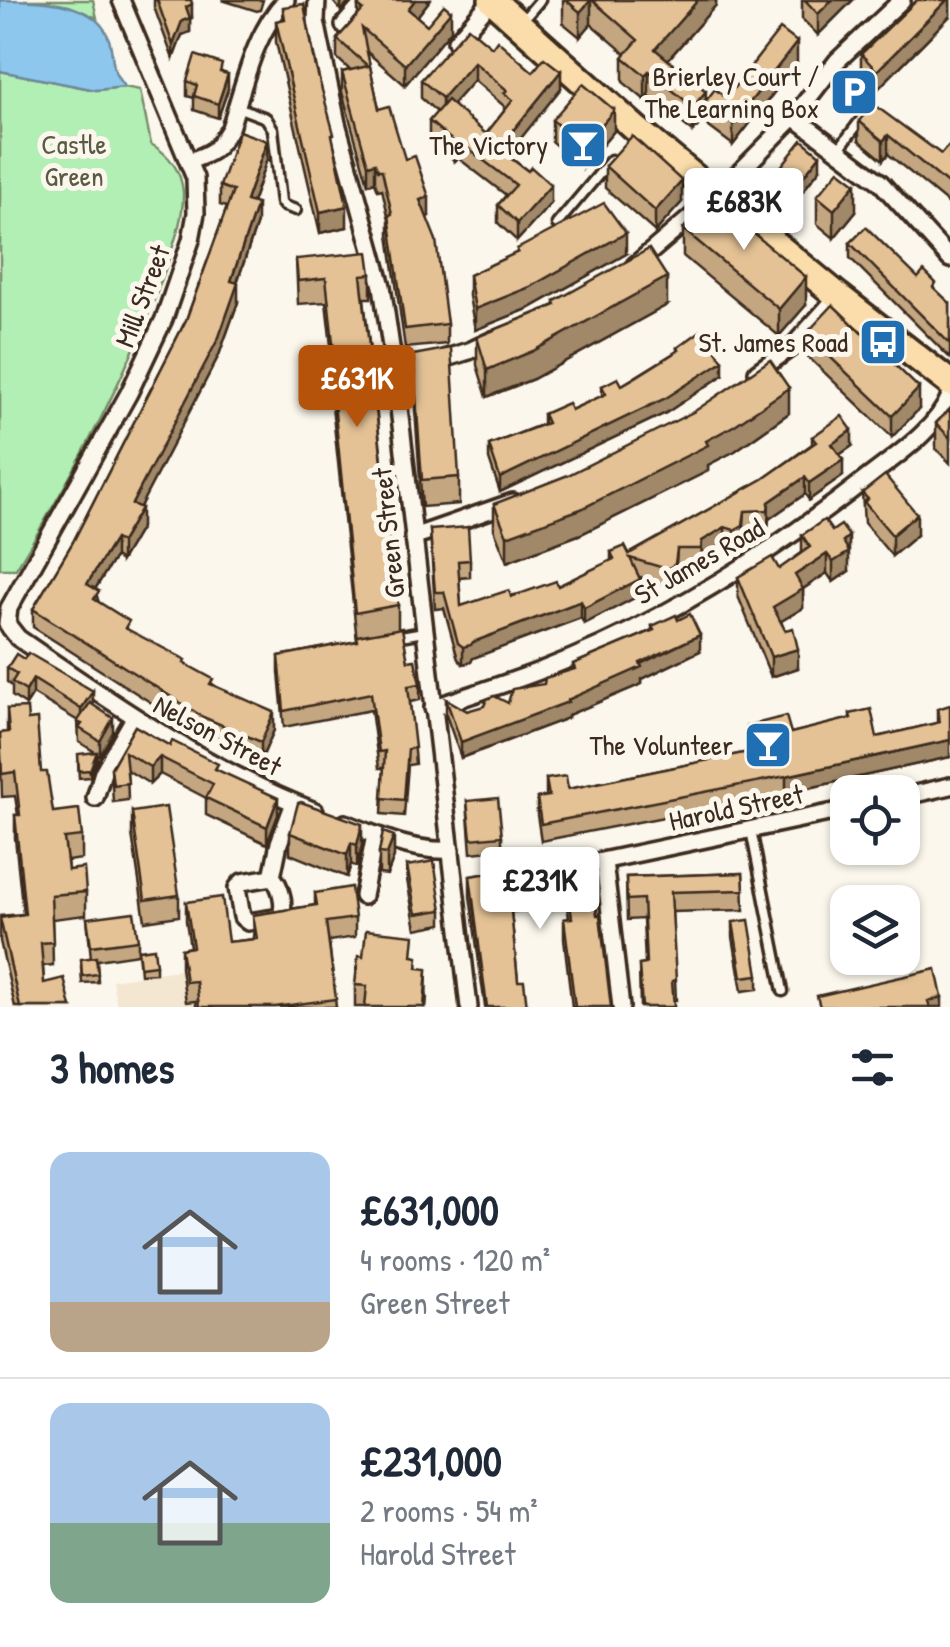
<!DOCTYPE html>
<meta charset="utf-8">
<style>
:root{--surface:#fff;--page:#f2f2f3;--text:#1f2937;--muted:#747a83;--line:#e0e1e3;--accent:#b45309}
body{margin:0;font-family:"Patrick Hand",sans-serif;background:var(--page);color:var(--text);height:100vh;display:flex;flex-direction:column;font-size:38px;white-space:nowrap}
*{box-sizing:border-box;margin:0}
p{font-size:32px;color:var(--muted)}
.icon{flex:none;width:55px;height:55px;fill:none;stroke:currentColor;stroke-width:2;stroke-linecap:round;stroke-linejoin:round}
.map{position:relative;height:1007px;overflow:hidden}
.drawer{display:flex;flex-direction:column;background:var(--surface);flex:1}
.drawer>*{flex:none}
.fabs{position:absolute;left:830px;top:775px;display:grid;gap:20px}
.fabs a{display:grid;place-items:center;width:90px;height:90px;border-radius:20px;background:var(--surface);box-shadow:0 2px 8px #0004;font-size:50px}
.price{position:absolute;translate:-50% -85px;padding:0 22px;border-radius:10px;background:#fff;color:#222;font-size:32px;line-height:65px;filter:drop-shadow(0 2px 5px #0008)}
.price::after{content:'';position:absolute;left:50%;top:60px;width:30px;height:22px;margin-left:-15px;background:inherit;clip-path:polygon(0 0,100% 0,50% 100%)}
.price.active{background:var(--accent);color:#fff}
ul{padding:0;list-style:none}
li{display:flex;align-items:center;gap:30px;height:250px;padding:0 50px}
li+li{border-top:2px solid var(--line)}
li span{display:grid;place-items:center;flex:none;width:280px;height:200px;border-radius:20px;color:#555}
li>.icon{margin-inline-start:auto}
span .icon{width:120px;height:120px;fill:#fffc;stroke-width:1}
li b{font-size:42px}
h2{display:flex;justify-content:space-between;align-items:center;height:120px;padding:0 50px;font-size:42px}
.map>svg:first-child{display:block}
.built{fill:#f4e7d2}
.green{fill:#b2efb4;stroke:#768c69;stroke-width:2.5}
.water{fill:#8ec7ed;stroke:#6d889a;stroke-width:2.5}
.lines{fill:none;stroke-linecap:round;stroke-linejoin:round}
.service-casing{stroke:#3b2a1e;stroke-width:15}
.minor-casing{stroke:#3b2a1e;stroke-width:22}
.trunk-casing{stroke:#3b2a1e;stroke-width:32}
.service{stroke:#fbf7ec;stroke-width:8}
.minor{stroke:#fbf7ec;stroke-width:15}
.trunk{stroke:#fbddab;stroke-width:25}
.wall{fill:#c4a781;stroke:#3b2a1e;stroke-width:2.5;fill-rule:evenodd}
.shaded-wall{fill:#a08869;stroke:#3b2a1e;stroke-width:2.5}
.building{fill:#e4c296;stroke:#3b2a1e;stroke-width:2.5}
.labels{text-anchor:middle;stroke-width:10;stroke-linejoin:round;paint-order:stroke}
.poi-label{font-size:28px;fill:#3b2a1e;stroke:#fbf7ec;text-anchor:end}
.park-label{font-size:28px;fill:#595b44;stroke:#fbf7ec}
.street-label{font-size:28px;fill:#3b2a1e;stroke:#fbf7ec}
</style>
<div class="map">
<svg width="950" height="1007" viewBox="0 0 950 1007">
<rect width="100%" height="100%" fill="#fbf7ec"/>
<filter id="ink" filterUnits="userSpaceOnUse"><feTurbulence type="fractalNoise" baseFrequency=".01" numOctaves="2"/><feDisplacementMap in="SourceGraphic" scale="20" xChannelSelector="R" yChannelSelector="G"/><feConvolveMatrix kernelMatrix="1 2 1 2 8 2 1 2 1" color-interpolation-filters="sRGB"/></filter>
<g filter="url(#ink)">
<!-- built -->
<path class="built" d="M248,959L335,1007H117L112,980Z"/>
<!-- green -->
<g class="green">
<path d="M24,0H93L97,18L69,6Z"/>
<path d="M0,71L96,90L125,87L140,90L151,144C170,155 181,170 183,192C184,218 174,243 166,267C132,367 72,478 16,569H0Z"/>
</g>
<!-- water -->
<path class="water" d="M0,0C36,0 101,0 110,43C114,60 111,73 125,87L96,90L0,71Z"/>
<g class="lines">
<!-- service casing -->
<g class="service-casing">
<g id="service">
<path d="M522,21L540,0"/>
<path d="M237,107L266,118L273,129L281,202L284,206L296,210"/>
<path d="M838,150L867,112L846,95"/>
<path d="M557,224L611,160"/>
<path d="M395,637L424,632"/>
<path d="M751,830L783,991"/>
</g>
</g>
<!-- minor casing -->
<g class="minor-casing">
<g id="minor">
<path d="M121,0L195,178L196,213L191,240L164,319L129,393L9,608L7,624L18,638C112,703 208,770 315,811"/>
<path d="M317,0L316,21L337,123L382,286L395,374L469,1007"/>
<path d="M344,25L366,0"/>
<path d="M456,41L492,0"/>
<path d="M794,117L880,182L950,259"/>
<path d="M189,161C213,153 217,150 230,128C244,85 254,33 286,0"/>
<path d="M635,265L717,195L794,117L837,61L902,0"/>
<path d="M757,372L793,346L838,296"/>
<path d="M395,374L469,351L495,339"/>
<path d="M413,537L513,502"/>
<path d="M433,708C469,695 506,684 542,670C660,625 771,554 870,476C897,455 937,429 950,396"/>
<path d="M902,797L950,786"/>
<path d="M95,798L103,772L134,718"/>
<path d="M345,823C380,837 414,852 451,850"/>
<path d="M604,861L621,1007"/>
<path d="M573,867L848,809"/>
<path d="M272,877L242,882L237,888L242,917L248,922L280,917C286,906 281,885 272,877L279,843L294,803"/>
<path d="M363,896L375,835"/>
</g>
</g>
<!-- trunk casing -->
<g class="trunk-casing">
<path id="trunk" d="M492,0L637,130L838,296L950,383"/>
</g>
<!-- service -->
<use href="#service" class="service"/>
<!-- minor -->
<use href="#minor" class="minor"/>
<!-- trunk -->
<use href="#trunk" class="trunk"/>
</g>
<!-- wall -->
<g class="wall">
<path d="M154,0H191L192,18L190,19V32L182,35L173,59L154,7Z"/>
<path d="M222,0H263L260,10L257,11Z"/>
<path d="M332,0H352L341,11Z"/>
<path d="M430,0L417,17L427,25L451,30L405,85L367,52L379,109L405,159L429,216L427,217L447,324V344L405,348L389,235V220L382,189L378,190L375,182L368,184L342,92V72L350,70L337,58V39L358,15V6Z"/>
<path d="M563,0H716V5L668,60L706,100L726,98L797,63L733,145L705,124V118L693,132L649,96L645,100L623,82V57L626,54L591,24L580,37L563,23Z"/>
<path d="M802,0H853L818,35L802,19Z"/>
<path d="M950,0V16L877,90L861,74V54Z"/>
<path d="M283,7L316,68L334,147L347,227L320,233L276,42V21L283,20Z"/>
<path d="M492,47L561,88L507,155L528,171L551,203L517,241L498,223V205L506,195L458,158L455,161L429,138V121L437,112L421,98V80ZM474,80L504,106V111L486,134L452,105Z"/>
<path d="M222,72L228,89L218,118L194,110V98L187,96V81Z"/>
<path d="M552,120L614,131L583,168L552,142Z"/>
<path d="M859,121L941,154L950,147V205L888,154L883,160L859,140Z"/>
<path d="M267,159L252,203L257,223L237,283L238,302L219,355L139,508L141,527L121,561L115,557L95,589L99,603L129,631L186,664L274,730L261,760L203,736L33,627V609L73,542L186,320L227,207L220,205V186Z"/>
<path d="M605,166L682,202L655,232L605,188Z"/>
<path d="M820,169L795,201L776,187V173Z"/>
<path d="M817,196L856,211L834,238L817,224Z"/>
<path d="M683,229L806,305L779,336L683,256Z"/>
<path d="M850,243L918,278L950,303V358L850,258Z"/>
<path d="M517,249L626,254L530,308L475,330L469,296V275L517,253Z"/>
<path d="M296,259L371,274V298H364L398,605V628L408,661L420,684V700L410,702L415,764L408,765L404,816L382,814L384,768H379L371,710L284,727L279,672V656L357,641L330,387V363H333L326,302L298,304Z"/>
<path d="M555,301L667,305L533,379L487,397L477,365V337L555,305Z"/>
<path d="M806,334L919,409L892,437L806,355Z"/>
<path d="M677,348L723,375L666,413L500,492L489,459V445L543,424V414L571,410L602,396V386L622,385L677,351Z"/>
<path d="M413,355L459,477V504L422,507L413,382Z"/>
<path d="M950,409V463L936,449V423Z"/>
<path d="M789,413L735,451L708,465V471L581,534L507,562L494,529V504Z"/>
<path d="M812,437L852,446L839,455L843,476L809,500L805,494L769,519L768,527L745,528L743,542L734,547L725,544L702,557L701,566H677L675,581L667,586L640,577V595L584,624L581,618L473,658L471,662L463,664L458,659L444,608L435,609L430,530L470,560V577L459,578L461,606L558,586L611,561V552L629,554L763,479L812,444Z"/>
<path d="M862,493L917,535L892,556L864,523Z"/>
<path d="M802,535L849,571L833,582L827,573L803,589V608L781,621L798,668L771,677L738,596V577L779,569L802,553Z"/>
<path d="M652,626L700,651L642,679V684L568,715V718L461,758L446,715V699L467,711L508,703L573,669V664L652,631Z"/>
<path d="M7,668L93,705L113,732L100,755L97,754V759L90,777L79,778L78,762L95,752L79,742L78,721L33,694L26,705L12,696V686L7,682Z"/>
<path d="M7,709L28,720L41,772L53,812L82,836V859L67,861L68,870L86,892V915L52,919L53,965L43,966L44,983L71,1007H15L0,941V916L23,914L15,838V815H18L15,796L2,797L0,733L7,732Z"/>
<path d="M937,709L950,757L786,793L541,841L537,815V798L546,796V779L568,789L749,752L747,743V726L791,733L850,719V714L877,737L937,723Z"/>
<path d="M135,726L170,746L218,770L278,815L267,844L206,815V798L160,774L150,784L127,770L128,800L113,802L111,768Z"/>
<path d="M467,801L502,836V850L471,853Z"/>
<path d="M132,812L179,895V916L145,921L132,834Z"/>
<path d="M383,832L394,857L387,875L379,874V853Z"/>
<path d="M290,833L362,845L357,867L351,864L347,877L290,854Z"/>
<path d="M589,858L611,1007H572L564,939V919L569,918L567,905L511,912L518,981L527,1007H485L470,896V876Z"/>
<path d="M407,866L442,910V924L416,929L407,880Z"/>
<path d="M743,873L744,910L672,912L676,1000H673L674,1007H640L639,965L645,964L643,919L627,920L626,877Z"/>
<path d="M315,893L355,918V937L329,941L336,1007H196V1001L186,1002L181,968V949L190,947L186,921V902L228,942L254,939L253,915L315,905Z"/>
<path d="M87,918L138,940V954L97,960L98,982L82,983L81,966L91,958Z"/>
<path d="M733,922L758,975V989L742,991L733,937Z"/>
<path d="M138,950L156,965V973L140,974Z"/>
<path d="M414,956L427,997L426,1007H355V985Z"/>
</g>
<!-- shaded-wall -->
<g class="shaded-wall">
<path d="M341,0H352L341,11Z"/>
<path d="M415,0H430L408,28V9Z"/>
<path d="M591,0V24L580,37V12Z"/>
<path d="M698,0H716V5L655,74V49Z"/>
<path d="M832,0H853L818,35V14Z"/>
<path d="M947,0H950V16L877,90V71Z"/>
<path d="M192,4V18L190,19V32L182,35L173,59V45L186,7Z"/>
<path d="M451,11V30L405,85V65Z"/>
<path d="M797,42V63L733,145V124Z"/>
<path d="M474,62V80L442,116V98Z"/>
<path d="M561,71V88L498,167V149Z"/>
<path d="M649,71V96L645,100V75Z"/>
<path d="M228,74V89L218,118V104Z"/>
<path d="M706,91L705,118L693,132V107Z"/>
<path d="M614,110V131L583,168V147Z"/>
<path d="M888,135V154L883,160V141Z"/>
<path d="M267,141V159L246,220V201Z"/>
<path d="M458,141V158L455,161V143Z"/>
<path d="M820,155V169L795,201V187Z"/>
<path d="M375,163V182L368,184V165Z"/>
<path d="M682,181V202L655,232V211Z"/>
<path d="M856,183V211L834,238V210Z"/>
<path d="M551,185V203L517,241V223Z"/>
<path d="M429,197V216L420,219V200Z"/>
<path d="M257,204V223L231,300V281Z"/>
<path d="M347,206V227L320,233V212Z"/>
<path d="M626,233V254L530,308L475,330V309Z"/>
<path d="M667,277V305L533,379L487,397V370Z"/>
<path d="M806,277V305L779,336V309Z"/>
<path d="M238,283V302L219,355L132,522V504Z"/>
<path d="M723,361V375L666,413L500,492V478Z"/>
<path d="M789,388V413L735,451L708,465V471L581,534L507,562V536L706,441Z"/>
<path d="M919,388V409L892,437V416Z"/>
<path d="M852,430V446L832,460V444Z"/>
<path d="M843,460V476L809,500V483Z"/>
<path d="M805,477V494L769,519L768,527L769,502Z"/>
<path d="M141,508V527L121,561V542Z"/>
<path d="M745,511L743,542L734,547V530Z"/>
<path d="M917,514V535L892,556V535Z"/>
<path d="M725,527V544L702,557L701,566L702,541Z"/>
<path d="M849,536V571L833,582V562L843,541Z"/>
<path d="M115,539V557L87,602V584Z"/>
<path d="M677,549L675,581L667,586V569Z"/>
<path d="M827,554V573L803,589V608L773,626V607L795,575Z"/>
<path d="M640,579V595L584,624V608Z"/>
<path d="M581,601V618L473,658L471,662L463,664V647L473,642Z"/>
<path d="M700,635V651L642,679V684L568,715V718L461,758V742L567,700Z"/>
<path d="M798,649V668L771,677V657Z"/>
<path d="M33,679V694L26,705V691Z"/>
<path d="M93,691V705L81,724V709Z"/>
<path d="M274,712V730L261,760V742Z"/>
<path d="M113,718V732L100,755V741Z"/>
<path d="M950,740V757L786,793V776Z"/>
<path d="M97,752V759L90,777V770Z"/>
<path d="M160,757V774L150,784V767Z"/>
<path d="M278,798V815L267,844V827Z"/>
<path d="M362,824V845L357,867V845Z"/>
<path d="M394,836V857L387,875V854Z"/>
<path d="M351,843V864L347,877V855Z"/>
<path d="M427,969L426,1007H424Z"/>
<path d="M942,997V1007H928V1001Z"/>
</g>
<!-- building -->
<g class="building">
<path d="M157,0H191L192,4L186,7L190,18L182,21L173,45Z"/>
<path d="M363,0H415L408,9L427,25L444,5L451,11L405,65L362,28L379,109L389,106L405,159L415,156L429,197L420,200L436,240L447,324L405,329L389,215L392,214L382,170H378L375,163L368,165L342,72L368,66L337,39L363,10L358,6Z"/>
<path d="M566,0H591L580,12Z"/>
<path d="M592,0H698L655,49L706,91L693,107L649,71L645,75L623,57L638,40Z"/>
<path d="M805,0H832L818,14Z"/>
<path d="M917,0H947L877,71L861,54Z"/>
<path d="M304,4L316,68L334,134L332,135L347,206L320,212L276,21L285,19L283,7Z"/>
<path d="M468,27L492,47L497,40L533,72L544,58L561,71L498,149L528,171L531,167L551,185L517,223L498,205L516,185L458,141L455,143L429,121L447,100L486,134L513,100L504,93L507,90L474,62L442,98L421,80Z"/>
<path d="M780,29L797,42L733,124L705,102L715,89L726,98Z"/>
<path d="M195,55L222,64L220,72L228,74L218,104L194,96L197,85L187,81Z"/>
<path d="M583,84L614,110L583,147L552,120Z"/>
<path d="M873,104L941,154L948,146L950,147V186L888,135L883,141L859,121Z"/>
<path d="M239,131L267,141L246,201L257,204L231,281L238,283L219,337L132,504L141,508L121,542L115,539L87,584L99,591L94,599L129,621L125,628L186,660L184,663L213,679L210,684L274,712L261,742L203,717L33,609L73,542L186,320L233,191L220,186Z"/>
<path d="M632,136L682,181L655,211L605,166Z"/>
<path d="M802,140L820,155L795,187L776,173Z"/>
<path d="M839,170L856,183L834,210L817,196Z"/>
<path d="M710,197L806,277L779,309L683,229Z"/>
<path d="M604,203L626,233L530,287L475,309L469,275L518,252L517,249Z"/>
<path d="M866,227L918,278L924,271L936,283L933,287L950,303V344L850,243Z"/>
<path d="M649,249L667,277L533,351L487,370L477,337L556,305L555,301Z"/>
<path d="M368,252L371,274L361,275L398,605L355,613L330,363L335,362L326,278L298,281L296,259Z"/>
<path d="M833,305L919,388L892,416L806,334Z"/>
<path d="M702,330L723,361L666,398L500,478L489,445L547,423L543,414L568,403L571,410L606,394L602,386L618,378L622,385L636,377L679,350L677,348Z"/>
<path d="M451,348L459,477L422,480L413,355Z"/>
<path d="M770,360L789,388L735,425L706,441L708,445L581,509L507,536L494,504L568,475L695,411Z"/>
<path d="M950,409V438L936,423Z"/>
<path d="M842,416L852,430L832,444L843,460L809,483L805,477L769,502L768,510L745,511L743,525L734,530L725,527L702,541L701,549H677L675,564L667,569L630,558L640,579L584,608L581,601L473,642L471,645L463,647L458,643L444,592H435L430,530L468,527L470,560L458,561L461,606L509,590L511,597L556,581L558,586L614,559L611,552L625,546L629,554L763,479L816,442L812,437Z"/>
<path d="M885,475L917,514L892,535L864,502L868,499L862,493Z"/>
<path d="M824,520L832,531L841,525L849,536L843,541L849,552L833,562L827,554L795,575L803,589L773,607L785,630L793,628L798,649L771,657L738,577L772,557L779,569L810,547L802,535Z"/>
<path d="M690,614L700,635L640,663L642,667L567,700L568,702L461,742L446,699L467,711L484,706L487,699L494,696L508,703L512,689L544,684L545,678L575,669L573,664L654,630L652,626L676,615L678,620Z"/>
<path d="M402,628L408,661L415,660L420,684L408,686L415,748L408,749L404,800L382,798L385,751L379,752L371,693L284,711L279,656L358,641L357,636Z"/>
<path d="M28,653L93,691L81,709L33,679L26,691L12,682L17,674L7,668L16,654L24,659Z"/>
<path d="M90,703L113,718L100,741L79,728L82,724L77,722Z"/>
<path d="M950,705V740L786,776L541,824L537,798L549,796L546,779L566,776L568,789L753,751L747,726L786,716L791,733L851,718L850,714L871,709L877,737L940,722L937,709Z"/>
<path d="M27,708L28,720L37,719L41,772H47L53,812L79,809L82,836L64,838L68,870L84,868L86,892L51,895L53,942L41,943L44,983L64,978L71,1007H20L0,918L25,914L15,815H20L15,772L2,774L0,733L9,732L7,709Z"/>
<path d="M135,726L170,746L172,741L218,764L215,769L278,798L267,827L206,798L213,784L160,757L150,767L125,752L128,783L113,785L111,768Z"/>
<path d="M97,752L90,770L79,771L78,754Z"/>
<path d="M498,798L502,836L471,839L467,801Z"/>
<path d="M301,802L362,824L357,845L351,843L347,855L290,833L298,803Z"/>
<path d="M166,807L179,895L145,900L132,812Z"/>
<path d="M383,832L394,836L387,854L379,853Z"/>
<path d="M589,858L597,915H600L611,1007H575L564,919L572,918L567,885L509,892L518,981H524L527,1007H487L470,876Z"/>
<path d="M434,861L442,910L416,914L407,866Z"/>
<path d="M743,873L744,890L671,892L676,980L672,981L674,1007H642L639,965L646,964L643,899L627,900L626,877Z"/>
<path d="M351,887L355,918L326,922L336,999L275,1007H199L196,981L186,982L181,949L193,947L186,902L222,897L228,942L257,939L253,915L317,905L315,893Z"/>
<path d="M134,912L138,940L91,946L87,918Z"/>
<path d="M749,920L758,975L742,977L733,922Z"/>
<path d="M366,930L414,935L412,956L418,957L417,968L427,969L424,1007H365L367,986L355,985L358,956L363,957Z"/>
<path d="M154,948L156,965L140,967L138,950Z"/>
<path d="M96,957L98,974L82,976L81,959Z"/>
<path d="M936,969L942,997L928,1001L930,1007H820L817,996Z"/>
</g>
</g>
<!-- icons -->
<defs>
<g id="parking-square" transform="scale(2.5)"><rect x="-9" y="-9" width="18" height="18" rx="4" fill="#1f6fb2" stroke="#fbf7ec"/><path d="M-3.5-5.5H1a3.5 3.5 0 0 1 0 7H-1V5.5H-3.5ZM-1-3.4V-.6H.8a1.4 1.4 0 0 0 0-2.8Z" fill="#fff"/></g>
<g id="bar-square" transform="scale(2.5)"><rect x="-9" y="-9" width="18" height="18" rx="4" fill="#1f6fb2" stroke="#fbf7ec"/><path d="M-6-5H6L.8 .8V4.5H3.5V6h-7V4.5H-.8V.8Z" fill="#fff"/></g>
<g id="bus-square" transform="scale(2.5)"><rect x="-9" y="-9" width="18" height="18" rx="4" fill="#1f6fb2" stroke="#fbf7ec"/><path d="M-5-6H5V4H4V6H2V4H-2V6H-4V4H-5ZM-3.5-4V0h7V-4ZM-3.5 1.2v1.5H-2V1.2ZM2 1.2v1.5H3.5V1.2Z" fill="#fff"/></g>
</defs>
<g fill-rule="evenodd">
<use href="#parking-square" x="854" y="92"/>
<use href="#bar-square" x="583" y="145"/>
<use href="#bus-square" x="883" y="342"/>
<use href="#bar-square" x="768" y="745"/>
</g>
<g class="labels">
<!-- poi labels -->
<g class="poi-label">
<text x="819" y="86">Brierley Court /<tspan x="819" dy="32">The Learning Box</tspan></text>
<text x="548" y="155">The Victory</text>
<text x="848" y="352">St. James Road</text>
<text x="733" y="755">The Volunteer</text>
</g>
<!-- park labels -->
<g class="park-label">
<text x="74" y="154">Castle<tspan x="74" dy="32">Green</tspan></text>
</g>
<!-- street labels -->
<g class="street-label">
<text transform="translate(142 296) rotate(-69)" y="10">Mill Street</text>
<text transform="translate(388 533) rotate(-96)" y="10">Green Street</text>
<text transform="translate(699 561) rotate(-30)" y="10">St James Road</text>
<text transform="translate(218 735) rotate(28)" y="10">Nelson Street</text>
<text transform="translate(736 807) rotate(-12)" y="10">Harold Street</text>
</g>
</g>
</svg>
<div class="fabs">
<a><svg class="icon" aria-label="locate" viewBox="0 0 24 24"><circle cx="12" cy="12" r="6"/><path d="M12 2v4M12 18v4M2 12h4M18 12h4"/></svg></a>
<a><svg class="icon" aria-label="layers" viewBox="0 0 24 24"><path d="M12 4l9 5-9 5-9-5zM3 14l9 5 9-5"/></svg></a>
</div>
<b class="price" style="left:744px;top:253px">£683K</b>
<b class="price active" style="left:357px;top:430px">£631K</b>
<b class="price" style="left:540px;top:932px">£231K</b>
</div>
<section class="drawer">
<h2>3 homes<svg class="icon" aria-label="filters" viewBox="0 0 24 24"><path d="M4 7h16M4 17h16"/><circle cx="9" cy="7" r="2"/><circle cx="15" cy="17" r="2"/></svg></h2>
<ul>
<li><span style="background:linear-gradient(#a9c7e8 75%,#b9a48a 0)"><svg class="icon" aria-label="home" viewBox="0 0 24 24"><path d="M3 11l9-7 9 7M6 9v11h12V9"/></svg></span><div><b>£631,000</b><p>4 rooms · 120 m²</p><p>Green Street</p></div></li>
<li><span style="background:linear-gradient(#a9c7e8 60%,#7fa58c 0)"><svg class="icon" aria-label="home" viewBox="0 0 24 24"><path d="M3 11l9-7 9 7M6 9v11h12V9"/></svg></span><div><b>£231,000</b><p>2 rooms · 54 m²</p><p>Harold Street</p></div></li>
</ul>
</section>
